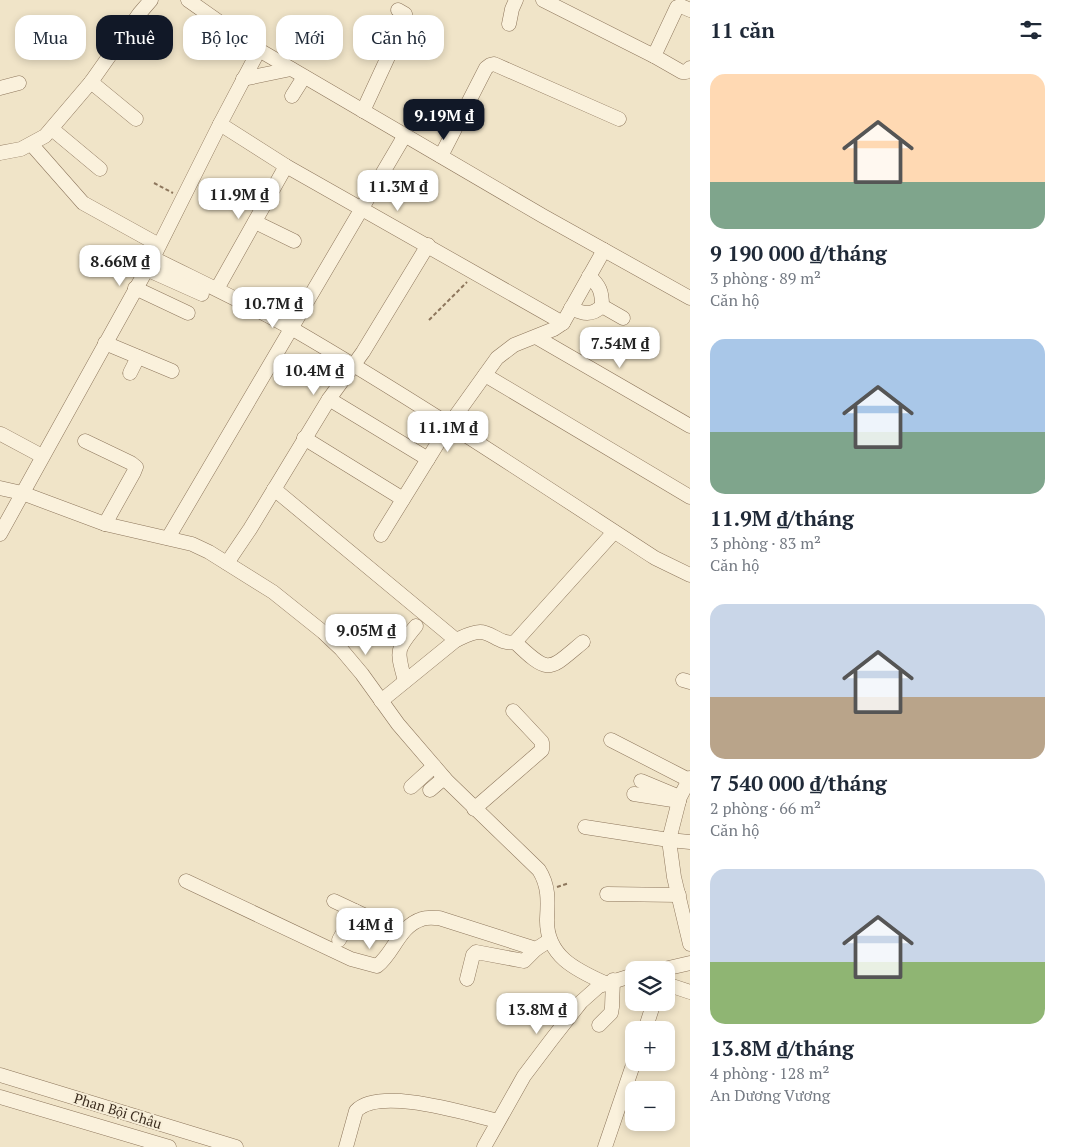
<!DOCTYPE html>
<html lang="vi">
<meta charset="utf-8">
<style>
:root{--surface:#fff;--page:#f2f2f3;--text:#1f2937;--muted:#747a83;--accent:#111827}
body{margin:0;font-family:"PT Serif",serif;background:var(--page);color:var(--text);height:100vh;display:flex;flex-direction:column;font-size:19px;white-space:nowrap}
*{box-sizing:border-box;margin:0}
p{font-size:16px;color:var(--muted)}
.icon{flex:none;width:28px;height:28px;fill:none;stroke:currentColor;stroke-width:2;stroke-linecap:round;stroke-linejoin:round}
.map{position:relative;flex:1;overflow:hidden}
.panel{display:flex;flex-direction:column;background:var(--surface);width:375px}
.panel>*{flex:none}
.banner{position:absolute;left:15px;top:15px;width:475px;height:45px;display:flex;gap:10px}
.buttons{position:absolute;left:625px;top:961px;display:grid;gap:10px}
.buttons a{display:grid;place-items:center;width:50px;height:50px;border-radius:10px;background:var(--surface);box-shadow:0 2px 8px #0003;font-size:25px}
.price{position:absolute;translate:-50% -42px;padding:0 11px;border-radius:10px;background:#fff;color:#222;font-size:16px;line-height:32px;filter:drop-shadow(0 1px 2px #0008)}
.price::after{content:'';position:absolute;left:50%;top:30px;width:15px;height:11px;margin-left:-8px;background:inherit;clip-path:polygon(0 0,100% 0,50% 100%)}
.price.current{background:var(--accent);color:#fff}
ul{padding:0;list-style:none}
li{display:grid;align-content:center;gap:10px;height:265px;padding:0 20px}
li span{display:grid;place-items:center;height:155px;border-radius:15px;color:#555}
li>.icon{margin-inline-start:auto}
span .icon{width:90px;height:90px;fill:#fffc;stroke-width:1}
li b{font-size:21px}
h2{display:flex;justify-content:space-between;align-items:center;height:60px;padding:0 20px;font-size:21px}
.chip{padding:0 18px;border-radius:15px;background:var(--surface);box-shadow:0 2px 8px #0003;font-size:18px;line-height:45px}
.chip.current{background:var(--accent);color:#fff}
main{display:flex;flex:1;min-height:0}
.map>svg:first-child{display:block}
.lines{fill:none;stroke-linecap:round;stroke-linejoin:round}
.minor-casing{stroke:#8d765c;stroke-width:15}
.path{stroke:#8d765c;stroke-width:2;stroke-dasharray:4 2.5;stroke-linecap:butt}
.minor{stroke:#faf1dc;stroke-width:14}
.labels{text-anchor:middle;stroke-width:4;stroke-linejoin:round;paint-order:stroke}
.street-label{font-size:14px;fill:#3d2e20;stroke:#f7eed8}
</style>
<main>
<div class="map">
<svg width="690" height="1147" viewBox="0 0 690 1147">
<rect width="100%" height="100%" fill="#f0e4c8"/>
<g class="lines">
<!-- minor casing -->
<g class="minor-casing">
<g id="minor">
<path d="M188,0L259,50L543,216L690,298"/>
<path d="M543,0L654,56L677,7L681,6L690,10"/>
<path d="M509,24L512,9L516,0"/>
<path d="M654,56L682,72H686L690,68"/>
<path d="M243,79L291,69"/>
<path d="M91,82L136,119"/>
<path d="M0,88L19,83"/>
<path d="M292,96L304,77"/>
<path d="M363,111L406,18L405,14L398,10"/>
<path d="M220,124L286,166L563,323"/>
<path d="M52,129L100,169"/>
<path d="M32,145L83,203L159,245"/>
<path d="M0,153L21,149L45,136L91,82L139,14L151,0"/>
<path d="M441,156L486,68L490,65L494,64L619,119"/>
<path d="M255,222L294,241"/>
<path d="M153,258C199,281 246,303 291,328C415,400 535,480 655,558L690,575"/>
<path d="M146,269L202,294"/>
<path d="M589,276C600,286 602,292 602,306"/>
<path d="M135,288L188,313"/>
<path d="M217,289L286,166"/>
<path d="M571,308C583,314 592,316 602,306L623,318"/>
<path d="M536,337L690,426"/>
<path d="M105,343L172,371"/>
<path d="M130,373L138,357"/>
<path d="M485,375L690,497"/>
<path d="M329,399L428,459"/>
<path d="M1,434L42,456"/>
<path d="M304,438L403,499"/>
<path d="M85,441L131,463L136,467L134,472L105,524"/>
<path d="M0,488L22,493L105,524L192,544L209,552L273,592L323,632L341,649L362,674L398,724L447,781L539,870C549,886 548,901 547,919C546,956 576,970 605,983"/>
<path d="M274,489L456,640C463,637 472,632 480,632C492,632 500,645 515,642L614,532"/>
<path d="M0,534L153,258L220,124L259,50"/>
<path d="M381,535L449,425L497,358L514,345L554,329L563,323L604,250"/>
<path d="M168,538L405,135"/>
<path d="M227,563L250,529L329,399L363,352L428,245"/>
<path d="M515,642C550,676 549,670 583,642"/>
<path d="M683,680L690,682"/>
<path d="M405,681C397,651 395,651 416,626"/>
<path d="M381,701L456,640"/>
<path d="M611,740L689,780"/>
<path d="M690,778L680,797L669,840L674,877L690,944"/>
<path d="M641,781L677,796"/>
<path d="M411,787L434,766"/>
<path d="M430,790L444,778"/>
<path d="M634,794L679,801"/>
<path d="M474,809L542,750V742L513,711"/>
<path d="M585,827L669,840L690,842"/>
<path d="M186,881L351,959L377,966C394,953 399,926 422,919C427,917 434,918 439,918L536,949L550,940"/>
<path d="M607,894L679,895"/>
<path d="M334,901L402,933"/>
<path d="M339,940L355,911"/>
<path d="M660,970L690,963"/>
<path d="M467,979L473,955L476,952L524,961L536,949"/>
<path d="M666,984L690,992"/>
<path d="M599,1025L611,1013L612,1007L613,980"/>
<path d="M645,1030L654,1002"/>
<path d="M0,1075L236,1147"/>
<path d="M0,1097L169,1147"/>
<path d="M346,1147L356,1111C380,1086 467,1114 498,1121"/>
<path d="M484,1147L524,1076L552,1039L581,1002L599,986L634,975"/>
<path d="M605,1147L634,1062"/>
</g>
</g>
<!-- path -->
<g class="path">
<path d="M154,183L173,193"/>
<path d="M429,320L467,282"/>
<path d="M557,887L569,883"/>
</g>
<!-- minor -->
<use href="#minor" class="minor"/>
</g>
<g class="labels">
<!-- street labels -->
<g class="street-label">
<text transform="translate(118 1111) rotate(17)" y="5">Phan Bội Châu</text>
</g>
</g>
</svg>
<div class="buttons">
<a><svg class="icon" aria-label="layers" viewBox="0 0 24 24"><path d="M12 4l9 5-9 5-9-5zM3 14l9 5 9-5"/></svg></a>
<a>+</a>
<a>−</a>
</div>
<b class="price current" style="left:444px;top:141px">9.19M ₫</b>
<b class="price" style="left:398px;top:212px">11.3M ₫</b>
<b class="price" style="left:239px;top:220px">11.9M ₫</b>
<b class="price" style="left:120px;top:287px">8.66M ₫</b>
<b class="price" style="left:273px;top:329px">10.7M ₫</b>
<b class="price" style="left:620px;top:369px">7.54M ₫</b>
<b class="price" style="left:314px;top:396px">10.4M ₫</b>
<b class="price" style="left:448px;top:453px">11.1M ₫</b>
<b class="price" style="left:366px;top:656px">9.05M ₫</b>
<b class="price" style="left:370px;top:950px">14M ₫</b>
<b class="price" style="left:537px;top:1035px">13.8M ₫</b>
<div class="banner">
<a class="chip">Mua</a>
<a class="chip current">Thuê</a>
<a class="chip">Bộ lọc</a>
<a class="chip">Mới</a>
<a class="chip">Căn hộ</a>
</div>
</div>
<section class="panel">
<h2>11 căn<svg class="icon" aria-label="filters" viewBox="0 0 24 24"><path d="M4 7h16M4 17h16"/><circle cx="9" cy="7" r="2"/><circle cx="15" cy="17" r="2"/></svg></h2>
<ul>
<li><span style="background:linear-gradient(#ffd9b3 70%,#7fa58c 0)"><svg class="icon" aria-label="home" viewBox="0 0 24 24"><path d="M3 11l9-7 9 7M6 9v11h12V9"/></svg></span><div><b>9 190 000 ₫/tháng</b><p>3 phòng · 89 m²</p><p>Căn hộ</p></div></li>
<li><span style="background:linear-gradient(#a9c7e8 60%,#7fa58c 0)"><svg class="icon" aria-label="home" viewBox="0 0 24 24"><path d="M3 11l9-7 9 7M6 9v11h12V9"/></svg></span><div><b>11.9M ₫/tháng</b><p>3 phòng · 83 m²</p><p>Căn hộ</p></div></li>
<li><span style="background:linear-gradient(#c9d6e8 60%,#b9a48a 0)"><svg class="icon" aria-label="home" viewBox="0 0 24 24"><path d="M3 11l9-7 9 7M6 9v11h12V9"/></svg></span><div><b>7 540 000 ₫/tháng</b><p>2 phòng · 66 m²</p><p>Căn hộ</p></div></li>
<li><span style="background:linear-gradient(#c9d6e8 60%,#8fb573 0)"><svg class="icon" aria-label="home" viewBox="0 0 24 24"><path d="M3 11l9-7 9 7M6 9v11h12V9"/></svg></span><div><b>13.8M ₫/tháng</b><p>4 phòng · 128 m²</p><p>An Dương Vương</p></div></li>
</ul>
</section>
</main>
